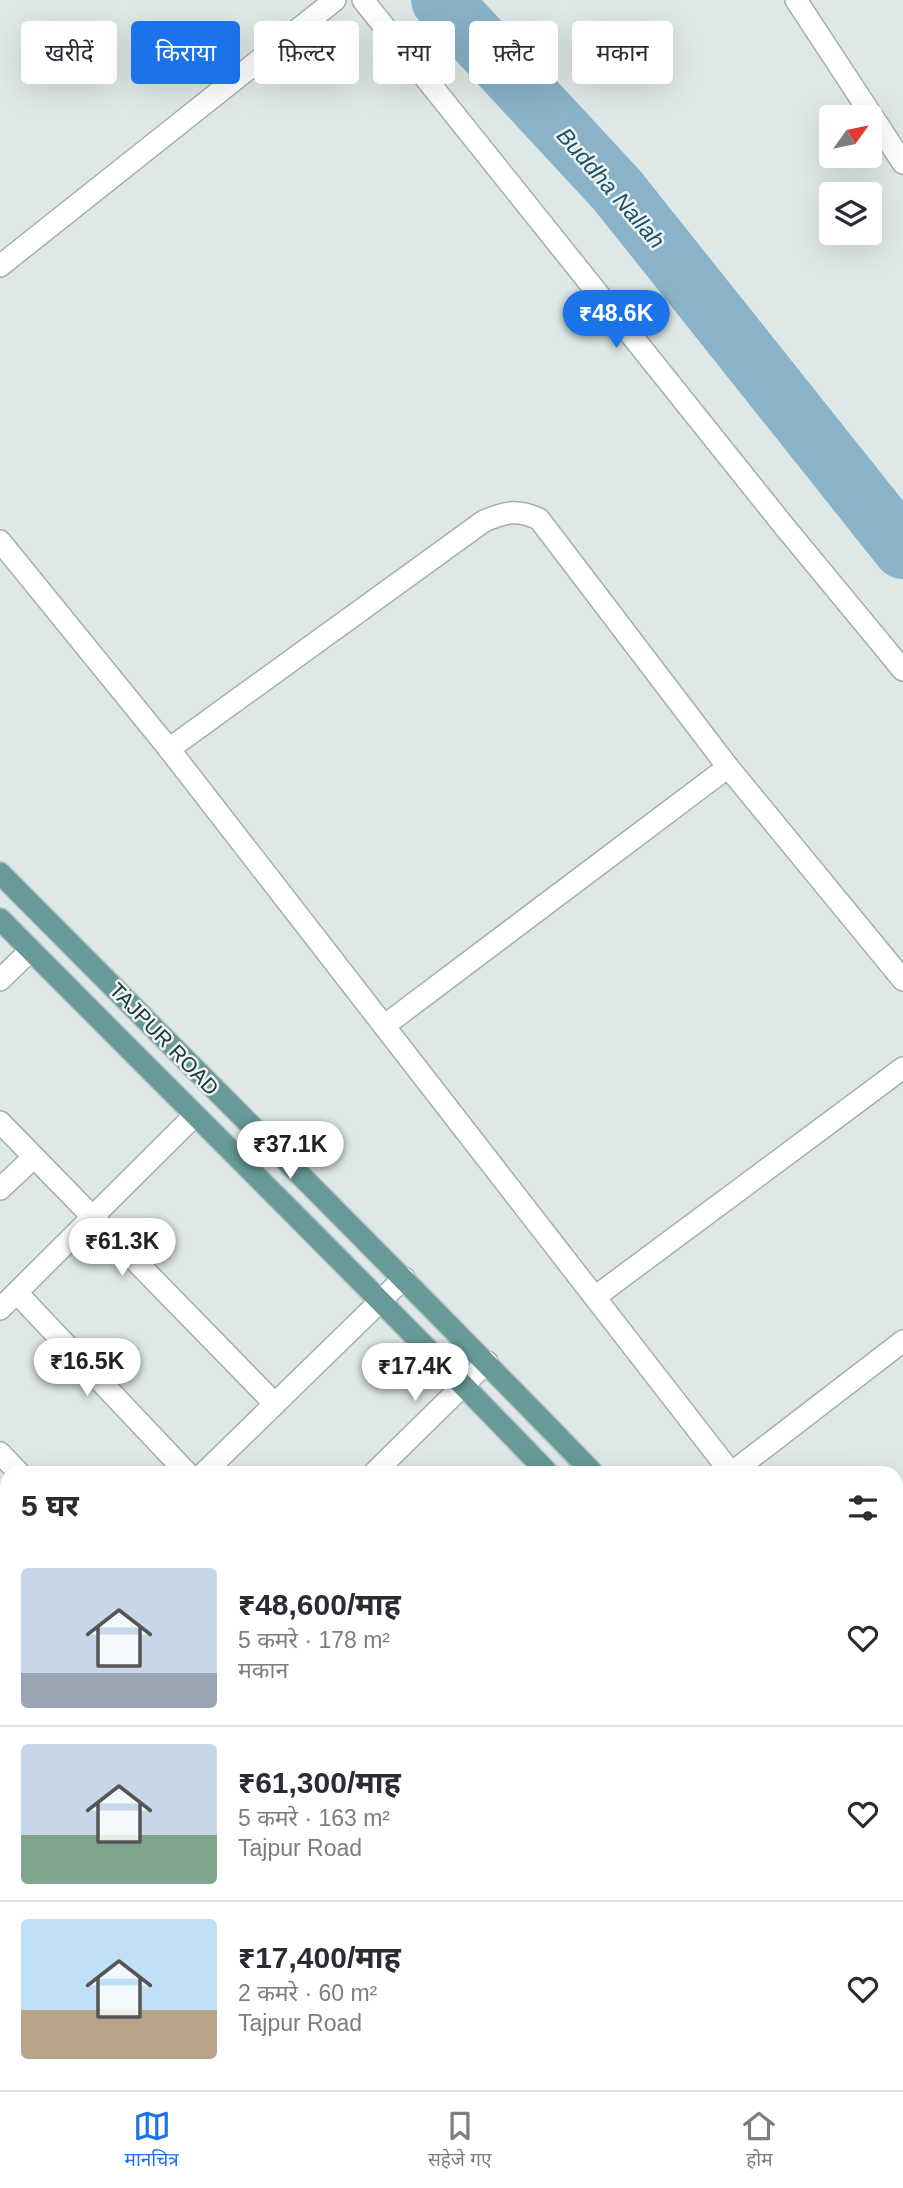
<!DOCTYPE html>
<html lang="hi">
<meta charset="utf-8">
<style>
:root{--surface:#fff;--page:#f7f7f7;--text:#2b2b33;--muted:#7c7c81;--line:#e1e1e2;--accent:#1a73e8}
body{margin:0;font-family:Arial,"Noto Sans Devanagari",sans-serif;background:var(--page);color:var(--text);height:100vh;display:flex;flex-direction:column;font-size:26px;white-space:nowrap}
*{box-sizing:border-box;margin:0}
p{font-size:23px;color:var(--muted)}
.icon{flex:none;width:38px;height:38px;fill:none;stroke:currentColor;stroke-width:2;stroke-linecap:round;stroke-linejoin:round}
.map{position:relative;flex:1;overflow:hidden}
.details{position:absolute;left:0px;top:1466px;width:903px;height:625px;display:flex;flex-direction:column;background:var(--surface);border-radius:21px 21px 0 0;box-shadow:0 7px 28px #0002}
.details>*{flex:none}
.top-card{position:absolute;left:21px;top:21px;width:861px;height:63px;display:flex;gap:14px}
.needle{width:46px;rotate:57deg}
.fabs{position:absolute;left:819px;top:105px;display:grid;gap:14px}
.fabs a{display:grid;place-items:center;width:63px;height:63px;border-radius:7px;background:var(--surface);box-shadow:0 7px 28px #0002;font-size:35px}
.price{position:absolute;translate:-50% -60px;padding:0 16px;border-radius:24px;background:#fff;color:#222;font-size:23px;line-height:46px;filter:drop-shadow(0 2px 4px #0008)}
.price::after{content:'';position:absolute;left:50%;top:42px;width:21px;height:16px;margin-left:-10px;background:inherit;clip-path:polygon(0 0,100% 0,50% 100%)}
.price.current{background:var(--accent);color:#fff}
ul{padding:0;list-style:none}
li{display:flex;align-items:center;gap:21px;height:175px;padding:0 21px}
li+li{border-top:2px solid var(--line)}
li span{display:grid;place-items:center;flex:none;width:196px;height:140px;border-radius:7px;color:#555}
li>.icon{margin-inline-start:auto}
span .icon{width:84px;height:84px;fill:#fffc;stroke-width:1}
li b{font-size:30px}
h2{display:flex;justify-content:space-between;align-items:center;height:84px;padding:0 21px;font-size:30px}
.pill{padding:0 24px;border-radius:7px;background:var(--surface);box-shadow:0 7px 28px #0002;font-size:24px;line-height:63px}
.pill.current{background:var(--accent);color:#fff}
.menu{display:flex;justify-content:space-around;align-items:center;height:98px;border-top:2px solid var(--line);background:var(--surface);font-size:19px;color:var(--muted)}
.menu a{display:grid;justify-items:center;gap:4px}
.menu .current{color:var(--accent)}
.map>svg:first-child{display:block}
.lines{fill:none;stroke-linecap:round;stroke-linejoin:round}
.river{stroke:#8ab2c9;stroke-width:60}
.building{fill:#b4c3c0}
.minor-casing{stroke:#a2afae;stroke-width:24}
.major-casing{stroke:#bcc3c3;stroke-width:24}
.minor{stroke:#fff;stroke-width:21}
.major{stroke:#679a99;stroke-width:21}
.labels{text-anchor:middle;stroke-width:5;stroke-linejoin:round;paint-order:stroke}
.street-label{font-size:21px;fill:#213736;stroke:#eef6f4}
.water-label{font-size:23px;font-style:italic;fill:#214f6c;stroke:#eef6f4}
</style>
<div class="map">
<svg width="903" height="2090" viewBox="0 0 903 2090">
<rect width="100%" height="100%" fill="#dee8e6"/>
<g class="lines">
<!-- river -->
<path class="river" d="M441,0L617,190L903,549"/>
</g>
<!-- building -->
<g class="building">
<path d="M896,2026L903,2033V2046L896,2052Z"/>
<path d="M903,2070V2090H881L887,2084H896V2076Z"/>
</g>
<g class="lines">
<!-- minor casing -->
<g class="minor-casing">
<g id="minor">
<path d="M363,0L784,526L903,670"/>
<path d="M796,0L903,163"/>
<path d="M0,266L335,0"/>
<path d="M0,541L169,749L732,1474"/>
<path d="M169,749L484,521C506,512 517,509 539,519L728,767L903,980"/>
<path d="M0,980L31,950"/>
<path d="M384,1026L728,767"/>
<path d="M0,1122L275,1404"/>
<path d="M0,1189L34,1157"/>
<path d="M17,1293L188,1474"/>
<path d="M595,1297L903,1068"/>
<path d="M0,1309L194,1116"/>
<path d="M0,1453L20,1474"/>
<path d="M203,1474L404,1278"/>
<path d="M373,1474L487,1362"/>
<path d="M730,1474L903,1341"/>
<path d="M0,1522L7,1515"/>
<path d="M0,1669L7,1663"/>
<path d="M896,1684L903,1693"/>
<path d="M896,1761L903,1756"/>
<path d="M0,1831L7,1825"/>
<path d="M435,2084L441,2090"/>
<path d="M769,2084L774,2090"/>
<path d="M25,2090L30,2084"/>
<path d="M292,2090L297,2084"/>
</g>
</g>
<!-- major casing -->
<g class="major-casing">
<g id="major">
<path d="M0,873C198,1073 398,1271 594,1474"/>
<path d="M0,919C183,1104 369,1286 549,1474"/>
<path d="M896,1795L903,1802"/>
<path d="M896,1841L903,1849"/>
</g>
</g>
<!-- minor -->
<use href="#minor" class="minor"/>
<!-- major -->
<use href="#major" class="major"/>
</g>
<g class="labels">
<!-- street labels -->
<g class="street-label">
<text transform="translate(164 1039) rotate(46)" y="7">TAJPUR ROAD</text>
</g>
<!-- water labels -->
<g class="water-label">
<text transform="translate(611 188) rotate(49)" y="8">Buddha Nallah</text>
</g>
</g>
</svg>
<div class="fabs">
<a><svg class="needle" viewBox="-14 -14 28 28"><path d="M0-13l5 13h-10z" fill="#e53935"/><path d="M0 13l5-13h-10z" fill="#7c7c81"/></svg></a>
<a><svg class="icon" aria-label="layers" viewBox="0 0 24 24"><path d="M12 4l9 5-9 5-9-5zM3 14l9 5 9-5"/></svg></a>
</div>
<b class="price current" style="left:616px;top:350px">₹48.6K</b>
<b class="price" style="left:290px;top:1181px">₹37.1K</b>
<b class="price" style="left:122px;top:1278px">₹61.3K</b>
<b class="price" style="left:87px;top:1398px">₹16.5K</b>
<b class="price" style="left:415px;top:1403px">₹17.4K</b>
<div class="top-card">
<a class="pill">खरीदें</a>
<a class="pill current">किराया</a>
<a class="pill">फ़िल्टर</a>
<a class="pill">नया</a>
<a class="pill">फ़्लैट</a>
<a class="pill">मकान</a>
</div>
<section class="details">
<h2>5 घर<svg class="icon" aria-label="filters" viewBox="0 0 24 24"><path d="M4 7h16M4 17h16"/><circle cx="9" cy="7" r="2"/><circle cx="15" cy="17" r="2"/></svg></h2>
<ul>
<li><span style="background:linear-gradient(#c9d6e8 75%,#9aa5b1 0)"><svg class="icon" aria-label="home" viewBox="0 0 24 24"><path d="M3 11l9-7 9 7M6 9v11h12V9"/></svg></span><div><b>₹48,600/माह</b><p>5 कमरे · 178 m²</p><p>मकान</p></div><svg class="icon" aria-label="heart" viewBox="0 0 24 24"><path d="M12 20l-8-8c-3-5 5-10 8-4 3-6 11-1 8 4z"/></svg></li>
<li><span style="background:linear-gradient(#c9d6e8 65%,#7fa58c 0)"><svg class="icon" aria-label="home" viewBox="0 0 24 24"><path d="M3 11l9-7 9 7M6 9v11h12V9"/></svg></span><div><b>₹61,300/माह</b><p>5 कमरे · 163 m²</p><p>Tajpur Road</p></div><svg class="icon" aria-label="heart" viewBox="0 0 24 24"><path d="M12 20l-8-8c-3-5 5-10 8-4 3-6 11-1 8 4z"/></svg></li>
<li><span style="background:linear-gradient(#bfe0f5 65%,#b9a48a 0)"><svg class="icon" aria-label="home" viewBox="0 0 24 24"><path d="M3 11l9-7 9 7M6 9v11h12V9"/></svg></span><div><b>₹17,400/माह</b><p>2 कमरे · 60 m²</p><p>Tajpur Road</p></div><svg class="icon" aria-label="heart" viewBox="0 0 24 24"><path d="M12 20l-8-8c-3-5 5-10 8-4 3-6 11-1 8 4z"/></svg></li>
</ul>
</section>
</div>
<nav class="menu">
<a class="current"><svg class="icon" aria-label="map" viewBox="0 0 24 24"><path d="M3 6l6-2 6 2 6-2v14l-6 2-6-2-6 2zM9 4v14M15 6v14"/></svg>मानचित्र</a>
<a><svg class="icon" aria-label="saved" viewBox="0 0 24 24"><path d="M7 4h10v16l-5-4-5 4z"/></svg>सहेजे गए</a>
<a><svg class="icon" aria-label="home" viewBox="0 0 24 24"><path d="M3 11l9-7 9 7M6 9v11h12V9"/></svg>होम</a>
</nav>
